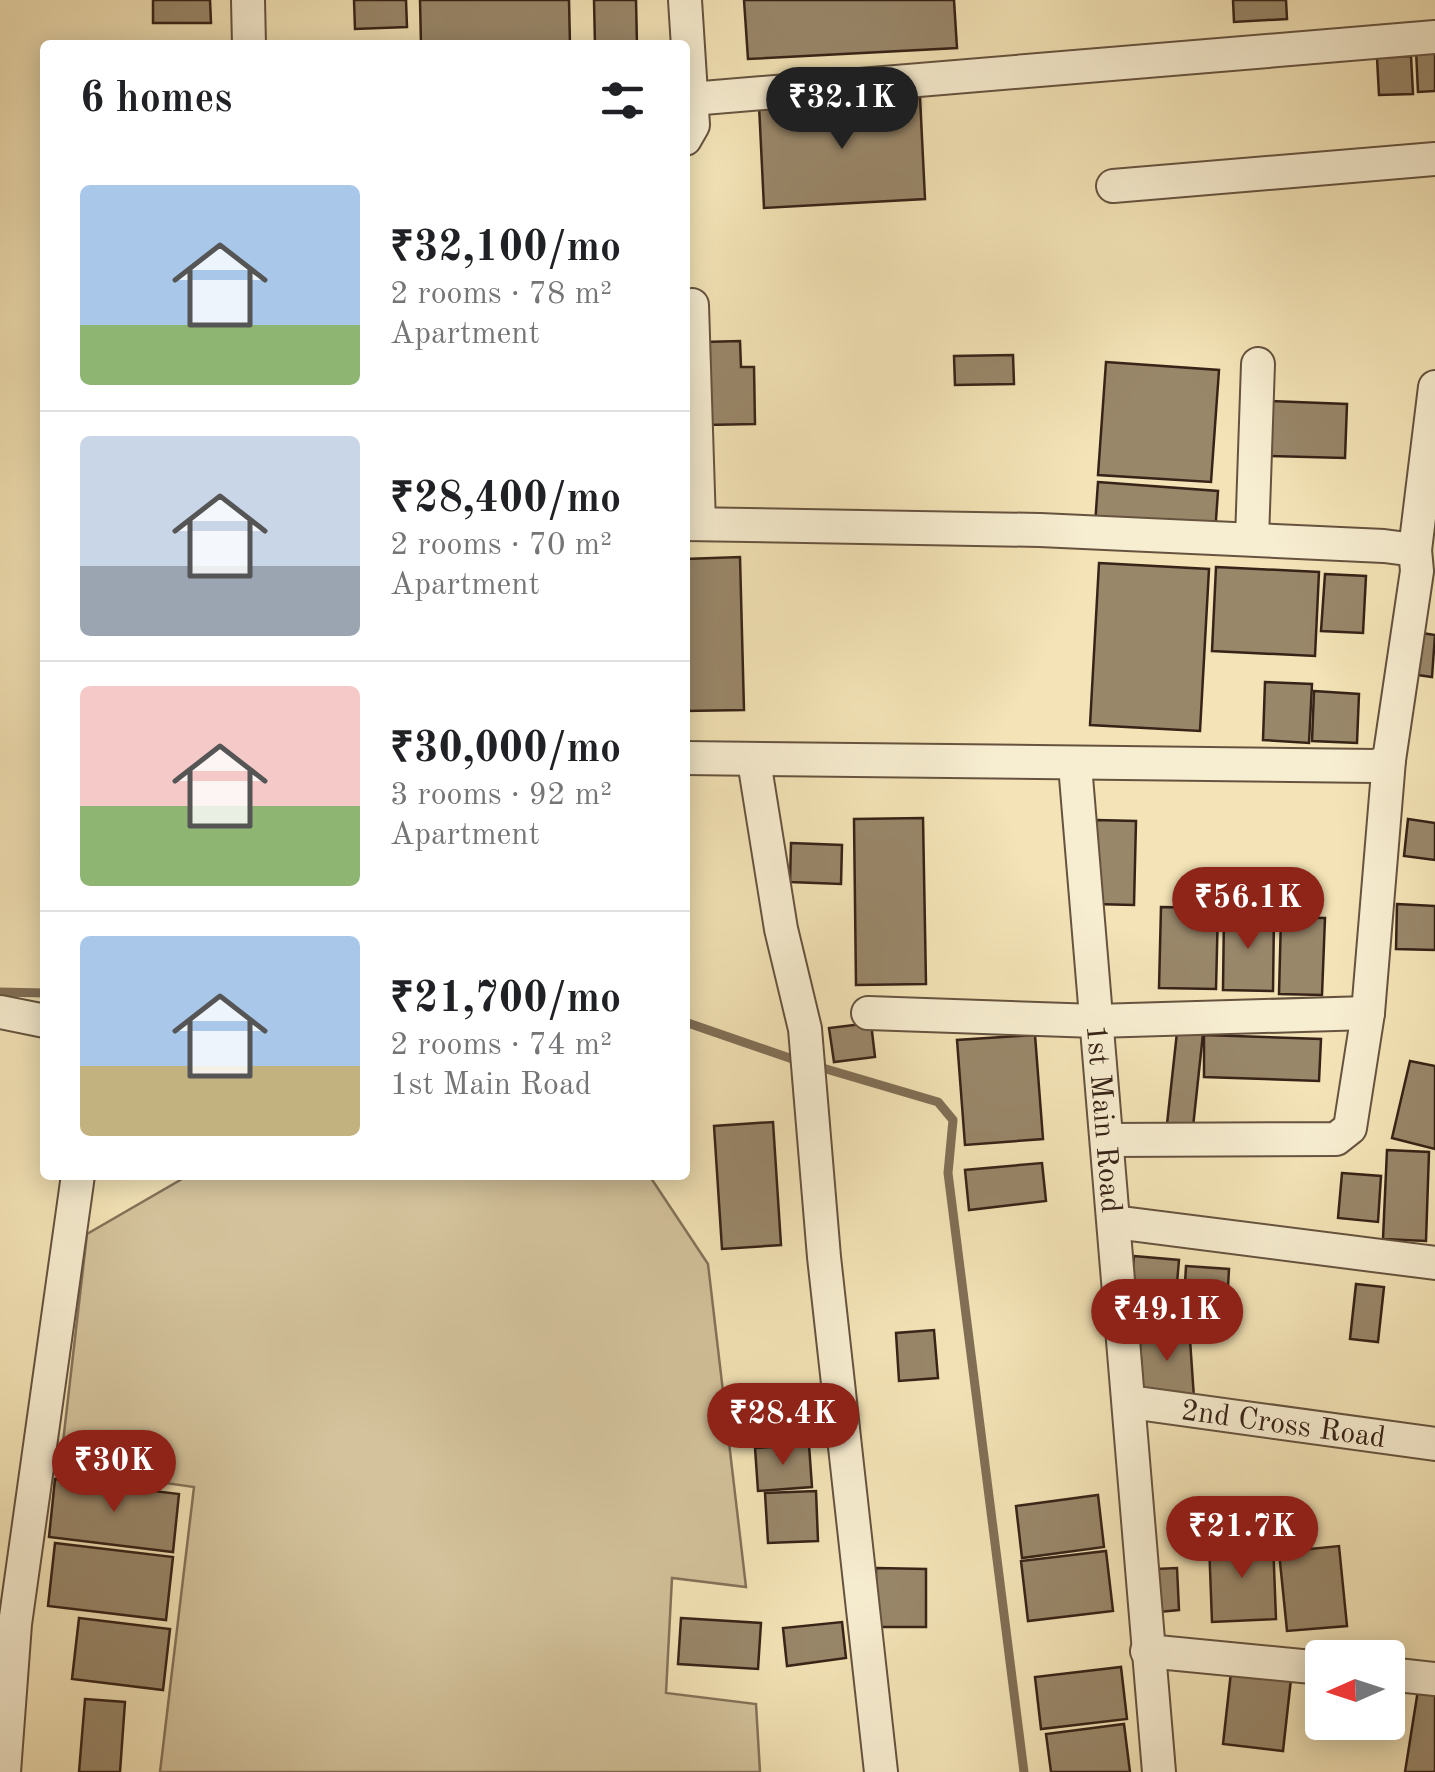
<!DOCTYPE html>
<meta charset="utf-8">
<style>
:root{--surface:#fff;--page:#f6f6f6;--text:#202124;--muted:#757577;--line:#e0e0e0;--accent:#8f2418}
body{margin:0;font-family:"Old Standard TT",serif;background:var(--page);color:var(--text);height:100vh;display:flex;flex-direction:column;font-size:38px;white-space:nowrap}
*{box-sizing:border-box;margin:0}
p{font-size:32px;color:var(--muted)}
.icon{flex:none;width:55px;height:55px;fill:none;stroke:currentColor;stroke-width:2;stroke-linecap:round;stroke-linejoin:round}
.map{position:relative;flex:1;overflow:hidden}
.drawer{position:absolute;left:40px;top:40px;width:650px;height:1140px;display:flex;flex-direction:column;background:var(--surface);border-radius:10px;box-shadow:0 5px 25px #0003}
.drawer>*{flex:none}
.needle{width:65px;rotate:267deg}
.tools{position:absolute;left:1305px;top:1640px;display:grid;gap:20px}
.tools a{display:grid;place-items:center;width:100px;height:100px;border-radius:10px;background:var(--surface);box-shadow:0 5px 25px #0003;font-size:50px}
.price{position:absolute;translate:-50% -85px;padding:0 22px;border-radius:35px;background:var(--accent);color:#fff;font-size:32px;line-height:65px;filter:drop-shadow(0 2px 5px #0008)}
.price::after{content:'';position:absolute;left:50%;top:60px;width:30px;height:22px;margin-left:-15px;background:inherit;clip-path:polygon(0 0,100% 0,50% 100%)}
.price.on{background:#222;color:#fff}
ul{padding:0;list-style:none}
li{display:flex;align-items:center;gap:30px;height:250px;padding:0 40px}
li+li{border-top:2px solid var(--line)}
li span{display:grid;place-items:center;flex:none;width:280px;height:200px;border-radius:10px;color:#555}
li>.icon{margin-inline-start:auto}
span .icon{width:120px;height:120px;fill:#fffc;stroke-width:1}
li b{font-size:42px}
h2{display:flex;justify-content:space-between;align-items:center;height:120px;padding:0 40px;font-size:42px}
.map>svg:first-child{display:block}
.green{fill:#d3c29b;stroke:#857259;stroke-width:2.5}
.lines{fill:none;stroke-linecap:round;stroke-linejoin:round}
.stream{stroke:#816f56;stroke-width:9}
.building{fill:#99876a;stroke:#372317;stroke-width:2.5}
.street-casing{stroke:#66533f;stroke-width:36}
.street{stroke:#f7edd0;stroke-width:32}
.labels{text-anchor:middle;stroke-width:8;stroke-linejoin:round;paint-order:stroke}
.street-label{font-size:30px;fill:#372317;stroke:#f7edd0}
</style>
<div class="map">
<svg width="1435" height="1772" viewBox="0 0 1435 1772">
<rect width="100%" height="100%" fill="#f3e3b6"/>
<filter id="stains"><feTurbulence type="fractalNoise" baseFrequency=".002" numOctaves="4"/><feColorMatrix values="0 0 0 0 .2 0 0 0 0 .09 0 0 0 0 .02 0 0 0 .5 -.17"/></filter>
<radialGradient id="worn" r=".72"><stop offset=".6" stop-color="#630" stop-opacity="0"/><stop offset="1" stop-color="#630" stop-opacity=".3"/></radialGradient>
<!-- green -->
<path class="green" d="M189,1175H649L708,1264L746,1587L672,1578L666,1693L756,1704L760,1772H160L194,1487L60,1468L87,1234Z"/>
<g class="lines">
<!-- stream -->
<g class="stream">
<path d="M0,992L45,993"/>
<path d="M685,1022L801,1062"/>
<path d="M816,1066L938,1102L953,1120L948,1173L1024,1772"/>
</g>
</g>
<!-- building -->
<g class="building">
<path d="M153,0H210L211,23H153Z"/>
<path d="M354,0H406L407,27L355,29Z"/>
<path d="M420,0H569L570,45H421Z"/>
<path d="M594,0H636L637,45H595Z"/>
<path d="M744,0H954L957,48L748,59Z"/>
<path d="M1233,0H1286L1287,19L1234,22Z"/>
<path d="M1435,49V91L1418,92L1416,50Z"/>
<path d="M1411,56L1413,94L1379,95L1377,58Z"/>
<path d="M920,97L925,199L764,208L759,105Z"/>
<path d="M740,341L741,367H754L755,424L705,425L703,342Z"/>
<path d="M1013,355L1014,384L955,385L954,356Z"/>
<path d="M1106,362L1219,370L1211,482L1098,475Z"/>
<path d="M1269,401L1347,404L1345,458L1267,456Z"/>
<path d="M1098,482L1218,491L1215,534L1095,525Z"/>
<path d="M740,557L744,710L685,711V559Z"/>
<path d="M1099,563L1209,569L1200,731L1090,725Z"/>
<path d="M1216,567L1319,572L1315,656L1212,651Z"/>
<path d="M1325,574L1366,576L1363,633L1321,631Z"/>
<path d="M1409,631L1435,635L1432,677L1403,673Z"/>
<path d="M1265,682L1312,684L1309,743L1263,740Z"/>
<path d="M1314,691L1359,694L1357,743L1312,741Z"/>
<path d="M923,818L926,984L856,985L854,819Z"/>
<path d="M1408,819L1435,823V860L1404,856Z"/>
<path d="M1096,820L1136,821L1134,905L1093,904Z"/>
<path d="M791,843L842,845L841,884L790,882Z"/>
<path d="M1397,904L1435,906V950L1396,949Z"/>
<path d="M1161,907L1218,908L1216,989L1159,988Z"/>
<path d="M1224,913L1274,914L1273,991L1223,990Z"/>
<path d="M1281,917L1325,918L1322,995L1279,994Z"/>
<path d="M871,1023L875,1057L834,1062L829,1028Z"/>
<path d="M1177,1032L1203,1034L1193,1127L1167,1124Z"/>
<path d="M1035,1035L1043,1139L965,1145L957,1040Z"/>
<path d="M1204,1035L1321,1039L1319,1081L1204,1077Z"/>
<path d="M1410,1061L1435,1066V1149L1392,1138Z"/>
<path d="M773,1122L781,1245L722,1249L714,1126Z"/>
<path d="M1387,1150L1429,1152L1426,1241L1383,1239Z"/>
<path d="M1042,1163L1046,1201L969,1210L965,1170Z"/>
<path d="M1342,1173L1381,1176L1378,1222L1338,1218Z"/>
<path d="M1134,1256L1179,1260L1174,1318L1129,1313Z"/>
<path d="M1186,1266L1229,1269L1226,1322L1183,1319Z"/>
<path d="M1356,1284L1384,1287L1378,1342L1350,1339Z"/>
<path d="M1189,1325L1194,1398L1144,1402L1139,1329Z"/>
<path d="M934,1330L938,1378L899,1381L896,1333Z"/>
<path d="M809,1445L812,1487L758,1491L755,1448Z"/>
<path d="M55,1479L179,1494L173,1552L49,1537Z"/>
<path d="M816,1491L818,1541L768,1543L765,1493Z"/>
<path d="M1098,1495L1104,1547L1022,1558L1016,1506Z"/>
<path d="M1273,1541L1276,1619L1212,1622L1209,1543Z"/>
<path d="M55,1543L173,1557L166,1620L48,1606Z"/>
<path d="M1339,1546L1347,1626L1287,1631L1279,1552Z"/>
<path d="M1106,1551L1113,1611L1028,1621L1021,1561Z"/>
<path d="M876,1568L926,1569V1627H876Z"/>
<path d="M1177,1568L1179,1610L1159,1612L1156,1569Z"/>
<path d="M79,1618L170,1629L163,1690L72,1679Z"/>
<path d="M681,1618L761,1623L758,1669L678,1664Z"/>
<path d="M842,1622L846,1658L787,1666L783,1628Z"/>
<path d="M1232,1663L1292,1670L1283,1751L1223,1744Z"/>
<path d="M1121,1667L1127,1719L1041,1729L1035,1677Z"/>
<path d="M1418,1690L1435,1692V1772H1405Z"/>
<path d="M85,1699L125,1702L120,1772H79Z"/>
<path d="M1124,1724L1130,1772H1051L1046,1734Z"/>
</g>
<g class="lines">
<!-- street casing -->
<g class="street-casing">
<g id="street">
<path d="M248,0L249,45"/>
<path d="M691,99L1435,37"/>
<path d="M685,139L693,125L685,0"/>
<path d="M1113,186L1435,159"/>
<path d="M692,305L699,524"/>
<path d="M685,524L1040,530L1384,546L1415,550L1417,571L1389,760L1376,766L685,758"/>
<path d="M1252,539L1258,364"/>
<path d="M1415,550L1435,387"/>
<path d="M754,761L781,929L805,1029L824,1257L881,1772"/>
<path id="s1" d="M1075,765L1159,1772"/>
<path d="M0,1012L45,1021"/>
<path d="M868,1013L1096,1021L1368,1013"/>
<path d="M1107,1140L1336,1139L1350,1128L1368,1013L1389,760"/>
<path d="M1114,1222L1435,1263"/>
<path id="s2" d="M1130,1402L1435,1444"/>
<path d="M1147,1651L1322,1668"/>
<path d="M1388,1674L1435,1679"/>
<path d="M4,1772L15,1624L78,1175"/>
</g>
</g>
<!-- street -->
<use href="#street" class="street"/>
</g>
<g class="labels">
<!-- street labels -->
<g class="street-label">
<text dy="10" stroke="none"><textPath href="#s1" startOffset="355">1st Main Road</textPath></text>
<text dy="10" stroke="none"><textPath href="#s2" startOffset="155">2nd Cross Road</textPath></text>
</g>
</g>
<rect width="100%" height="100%" filter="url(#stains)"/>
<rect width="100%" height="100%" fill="url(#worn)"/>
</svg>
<div class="tools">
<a><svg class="needle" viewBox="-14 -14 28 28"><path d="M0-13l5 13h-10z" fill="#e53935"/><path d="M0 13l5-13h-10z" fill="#757577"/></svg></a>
</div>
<b class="price on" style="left:842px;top:152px">₹32.1K</b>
<b class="price" style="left:1248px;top:952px">₹56.1K</b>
<b class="price" style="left:1167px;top:1364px">₹49.1K</b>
<b class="price" style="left:783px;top:1468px">₹28.4K</b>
<b class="price" style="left:114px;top:1515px">₹30K</b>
<b class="price" style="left:1242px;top:1581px">₹21.7K</b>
<section class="drawer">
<h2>6 homes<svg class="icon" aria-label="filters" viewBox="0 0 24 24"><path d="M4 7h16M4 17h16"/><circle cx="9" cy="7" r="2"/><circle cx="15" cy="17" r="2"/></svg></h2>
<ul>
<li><span style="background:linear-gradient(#a9c7e8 70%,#8fb573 0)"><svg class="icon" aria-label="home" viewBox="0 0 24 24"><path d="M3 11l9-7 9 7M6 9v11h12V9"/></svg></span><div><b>₹32,100/mo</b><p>2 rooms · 78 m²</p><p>Apartment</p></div></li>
<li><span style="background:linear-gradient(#c9d6e8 65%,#9aa5b1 0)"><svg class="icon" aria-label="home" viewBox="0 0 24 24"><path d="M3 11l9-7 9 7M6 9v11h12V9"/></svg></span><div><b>₹28,400/mo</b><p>2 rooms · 70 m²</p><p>Apartment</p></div></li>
<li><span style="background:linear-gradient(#f6c9c9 60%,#8fb573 0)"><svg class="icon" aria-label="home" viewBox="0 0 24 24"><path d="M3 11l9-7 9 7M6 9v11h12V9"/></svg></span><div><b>₹30,000/mo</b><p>3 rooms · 92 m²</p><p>Apartment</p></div></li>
<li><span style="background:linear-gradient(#a9c7e8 65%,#c2b280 0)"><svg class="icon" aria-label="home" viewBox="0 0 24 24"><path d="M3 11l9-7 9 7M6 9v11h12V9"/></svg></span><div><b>₹21,700/mo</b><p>2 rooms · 74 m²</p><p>1st Main Road</p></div></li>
</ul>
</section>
</div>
